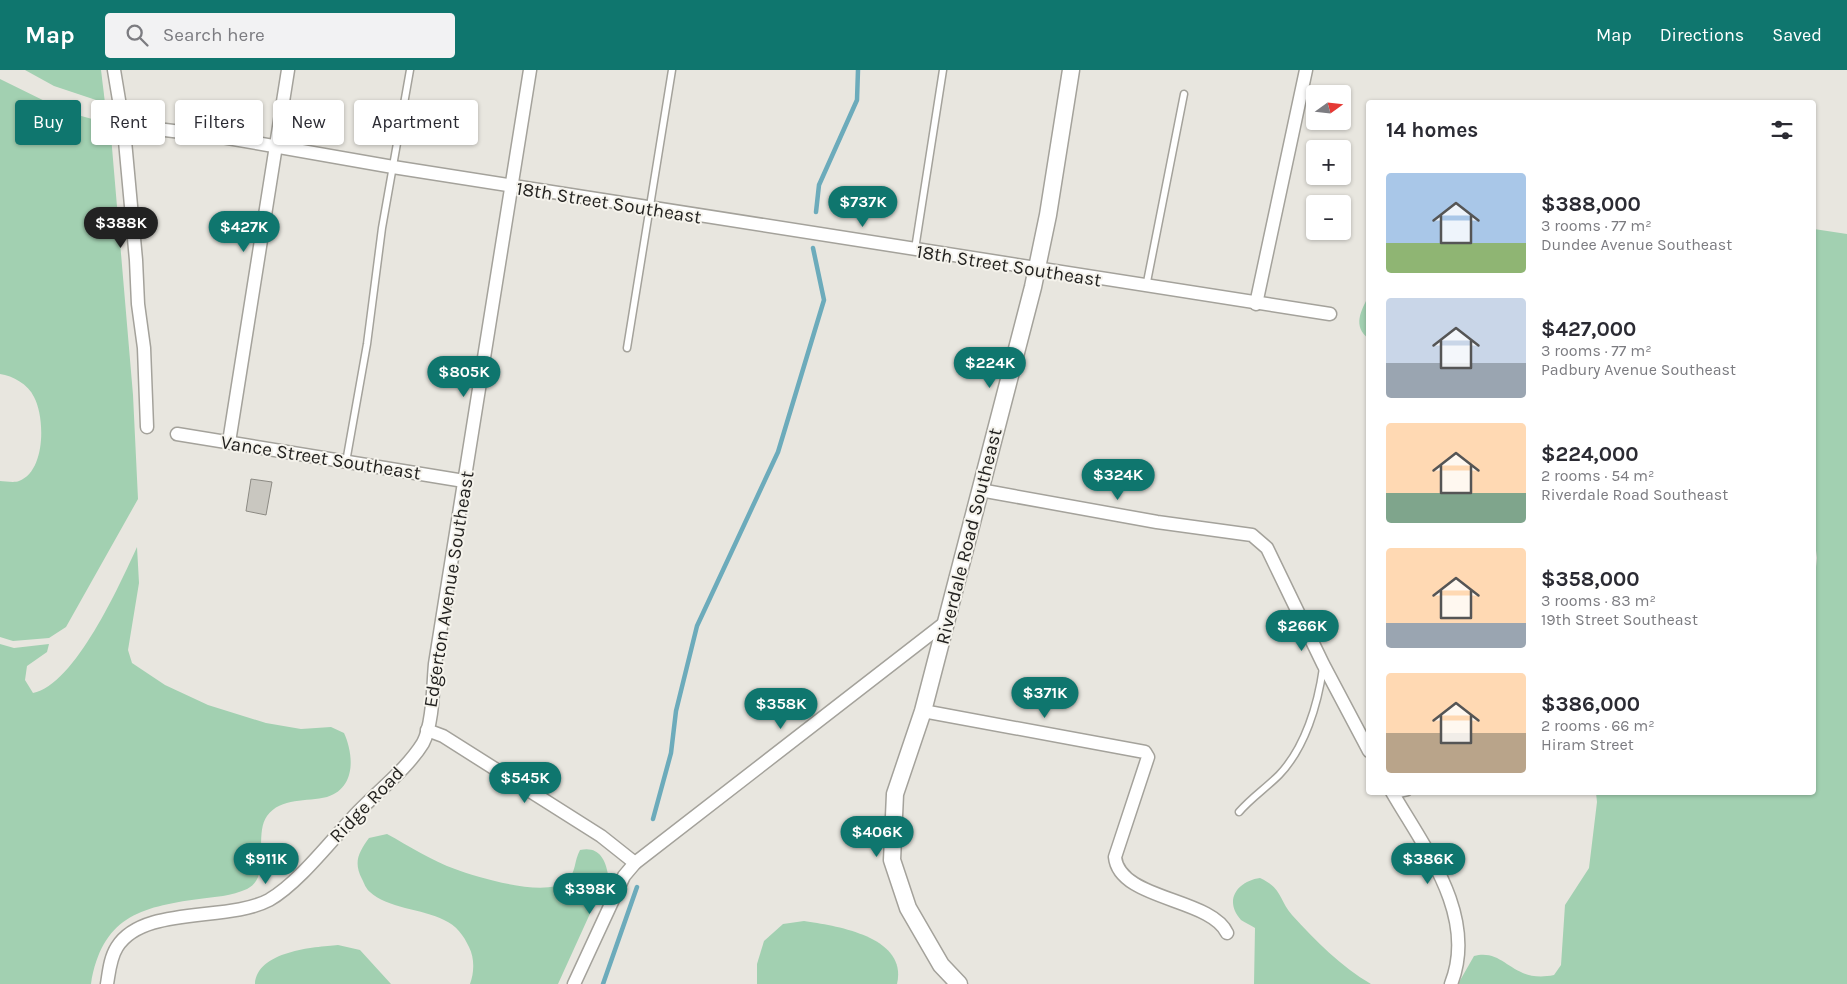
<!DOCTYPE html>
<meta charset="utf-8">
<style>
:root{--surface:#fff;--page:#f2f2f3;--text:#2b2b33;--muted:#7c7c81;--accent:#0f766e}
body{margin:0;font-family:Karla,sans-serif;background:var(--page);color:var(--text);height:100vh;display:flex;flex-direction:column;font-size:19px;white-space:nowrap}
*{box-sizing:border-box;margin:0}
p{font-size:16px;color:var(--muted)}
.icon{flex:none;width:28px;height:28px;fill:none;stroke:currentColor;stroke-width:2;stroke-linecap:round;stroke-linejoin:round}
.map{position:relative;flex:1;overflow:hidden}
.sheet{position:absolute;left:1366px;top:30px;width:450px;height:695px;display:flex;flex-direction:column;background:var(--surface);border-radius:5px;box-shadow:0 1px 4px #0004}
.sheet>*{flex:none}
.guide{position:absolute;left:15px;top:30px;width:475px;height:45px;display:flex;gap:10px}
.needle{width:32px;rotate:75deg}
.controls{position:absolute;left:1306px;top:15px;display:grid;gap:10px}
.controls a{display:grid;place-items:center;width:45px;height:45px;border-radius:5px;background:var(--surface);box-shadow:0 1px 4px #0004;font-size:25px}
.price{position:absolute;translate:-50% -42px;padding:0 11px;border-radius:18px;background:var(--accent);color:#fff;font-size:16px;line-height:32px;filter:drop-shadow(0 1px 2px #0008)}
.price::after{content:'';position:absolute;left:50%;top:30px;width:15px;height:11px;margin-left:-8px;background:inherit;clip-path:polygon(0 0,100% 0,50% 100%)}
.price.active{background:#222;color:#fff}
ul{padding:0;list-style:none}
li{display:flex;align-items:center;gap:15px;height:125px;padding:0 20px}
li span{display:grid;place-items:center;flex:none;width:140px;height:100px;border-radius:5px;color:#555}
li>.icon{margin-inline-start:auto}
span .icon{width:60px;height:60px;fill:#fffc;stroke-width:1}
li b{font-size:21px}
h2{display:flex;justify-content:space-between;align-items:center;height:60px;padding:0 20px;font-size:21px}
.tag{padding:0 18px;border-radius:5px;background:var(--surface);box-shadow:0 1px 4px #0004;font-size:18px;line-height:45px}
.tag.active{background:var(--accent);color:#fff}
header{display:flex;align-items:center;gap:30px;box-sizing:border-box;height:70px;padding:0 25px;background:var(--accent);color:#fff}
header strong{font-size:24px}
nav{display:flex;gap:28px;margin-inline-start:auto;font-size:18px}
.search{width:350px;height:45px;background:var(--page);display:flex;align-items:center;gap:12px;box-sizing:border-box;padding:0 18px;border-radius:5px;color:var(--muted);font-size:19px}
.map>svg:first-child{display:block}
.green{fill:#a2d0b1}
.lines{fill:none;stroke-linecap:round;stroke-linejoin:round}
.stream{stroke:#6cabbb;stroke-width:4.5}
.building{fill:#c9c7c0;stroke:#8c8a83}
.service-casing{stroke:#a4a29b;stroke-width:9}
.minor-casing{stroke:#a4a29b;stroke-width:15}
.tertiary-casing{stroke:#a4a29b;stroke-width:19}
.service{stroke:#fff;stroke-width:6}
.minor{stroke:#fff;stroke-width:12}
.tertiary{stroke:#fff;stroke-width:16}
.labels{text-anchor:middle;stroke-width:4;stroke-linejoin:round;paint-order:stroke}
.street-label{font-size:19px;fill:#232220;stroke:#f5f3ec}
</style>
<header>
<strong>Map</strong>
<div class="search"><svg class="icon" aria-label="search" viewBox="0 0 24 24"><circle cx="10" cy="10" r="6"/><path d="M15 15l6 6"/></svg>Search here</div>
<nav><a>Map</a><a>Directions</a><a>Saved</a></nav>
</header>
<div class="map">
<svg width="1847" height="914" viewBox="0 0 1847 914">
<rect width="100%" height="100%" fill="#e8e6df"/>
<!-- green -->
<g class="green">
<path d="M25,0H101L105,33L54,16Z"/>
<path d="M0,9L67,42L110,54L133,325L138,429L66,557L49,568L13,571L0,567V411C5,411 14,413 19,411C46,401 45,347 34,327C28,314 13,306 0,304Z"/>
<path d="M1814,159L1847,164V914H1458L1474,886C1506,878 1511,914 1554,905L1561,895L1565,835L1589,798L1597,732L1596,723L1814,722V515L1817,488L1814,465Z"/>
<path d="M1369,225V269C1352,256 1361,241 1369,225Z"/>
<path d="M137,477L139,513L128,580L132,593L165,615L208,635L266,653L301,659L331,657L344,663C354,685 356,718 327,727C307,732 281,727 267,746C253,766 272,807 247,819C232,826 214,827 199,829C139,837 102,848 91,914H0V574L14,578L49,574L47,582L27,596L25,610L33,623C75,615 120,514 137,477Z"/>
<path d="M387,764C409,776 432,791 455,799C479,808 546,828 567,811C576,803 574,791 580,780C598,776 605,788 608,804L558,914H470C474,903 475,889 469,877C464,866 456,855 444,850C423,839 386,838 370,822C366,819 364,813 362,809C353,792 359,782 369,768Z"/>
<path d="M1260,808C1282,818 1279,830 1292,845C1316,871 1340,896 1371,914H1254L1255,858C1251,855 1245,853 1241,850C1223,830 1238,811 1260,808Z"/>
<path d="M804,851C838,856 908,867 897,914H757V894L764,871L783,854Z"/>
<path d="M338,875L360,880L391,914H255C257,881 314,877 338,875Z"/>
</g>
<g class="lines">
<!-- stream -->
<g class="stream">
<path d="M816,142L819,115L857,30L858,0"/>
<path d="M653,749L671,683L676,641L697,556L778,382L824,230L813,178"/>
<path d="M603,914L637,817"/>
</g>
</g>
<!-- building -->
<path class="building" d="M251,409L272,412L266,445L246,441Z"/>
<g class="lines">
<!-- service casing -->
<g class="service-casing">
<g id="service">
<path d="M915,179L943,0"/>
<path d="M1146,217L1184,24"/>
<path d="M627,278L672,0"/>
<path d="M346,392L367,274L382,158L410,0"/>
<path d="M1394,725L1408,722"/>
<path d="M1239,742C1251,728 1266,718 1279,705C1305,678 1318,634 1323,598"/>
</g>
</g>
<!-- minor casing -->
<g class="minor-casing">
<g id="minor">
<path d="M114,0L124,60L136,190L138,234L144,278L147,357"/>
<path d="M124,60L157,59L222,67L393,97L1330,244"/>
<path d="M1256,234L1306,0"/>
<path d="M177,364L464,411"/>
<path d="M229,372L288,0"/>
<path d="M980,420L1157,452L1252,465L1267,478L1323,594L1369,681"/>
<path d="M923,641L1145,682L1148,687L1115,787C1119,830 1211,828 1227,863"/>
<path d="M427,660L443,666L601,766L635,793"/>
<path d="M1392,722C1425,779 1478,846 1451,914"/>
<path d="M107,914C109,902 110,888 117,877C143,835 228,852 269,830C299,813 333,768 358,742C379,720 407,699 423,673C433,654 433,616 435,594L530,0"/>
<path d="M574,914L624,806L635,793L946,552"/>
</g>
</g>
<!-- tertiary casing -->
<g class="tertiary-casing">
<path id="tertiary" d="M959,914L941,895L908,838L892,790L895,724L923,641L1033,217L1048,145L1071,0"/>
</g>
<!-- service -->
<use href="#service" class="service"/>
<!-- minor -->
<use href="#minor" class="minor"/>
<!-- tertiary -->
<use href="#tertiary" class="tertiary"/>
</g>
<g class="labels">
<!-- street labels -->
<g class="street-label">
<text transform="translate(609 132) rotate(9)" y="7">18th Street Southeast</text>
<text transform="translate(1009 195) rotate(9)" y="7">18th Street Southeast</text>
<text transform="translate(321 387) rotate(9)" y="7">Vance Street Southeast</text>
<text transform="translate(968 466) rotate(-76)" y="7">Riverdale Road Southeast</text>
<text transform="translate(448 519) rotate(-81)" y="7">Edgerton Avenue Southeast</text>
<text transform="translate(366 734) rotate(-46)" y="7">Ridge Road</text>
</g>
</g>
</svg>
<div class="controls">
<a><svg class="needle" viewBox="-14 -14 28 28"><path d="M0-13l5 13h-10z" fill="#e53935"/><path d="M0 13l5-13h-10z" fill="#7c7c81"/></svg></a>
<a>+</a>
<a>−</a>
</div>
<b class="price" style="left:863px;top:158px">$737K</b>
<b class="price active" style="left:121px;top:179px">$388K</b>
<b class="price" style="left:244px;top:183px">$427K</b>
<b class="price" style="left:990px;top:319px">$224K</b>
<b class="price" style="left:464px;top:328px">$805K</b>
<b class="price" style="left:1118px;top:431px">$324K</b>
<b class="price" style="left:1302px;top:582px">$266K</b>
<b class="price" style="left:1045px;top:649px">$371K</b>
<b class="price" style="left:781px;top:660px">$358K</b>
<b class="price" style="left:525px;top:734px">$545K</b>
<b class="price" style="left:877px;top:788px">$406K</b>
<b class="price" style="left:266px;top:815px">$911K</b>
<b class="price" style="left:1428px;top:815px">$386K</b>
<b class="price" style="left:590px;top:845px">$398K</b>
<div class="guide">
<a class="tag active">Buy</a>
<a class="tag">Rent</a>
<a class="tag">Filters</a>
<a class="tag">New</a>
<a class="tag">Apartment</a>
</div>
<section class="sheet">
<h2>14 homes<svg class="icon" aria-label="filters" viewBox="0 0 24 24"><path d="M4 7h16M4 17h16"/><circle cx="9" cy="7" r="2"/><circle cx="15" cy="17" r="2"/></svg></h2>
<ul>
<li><span style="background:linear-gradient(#a9c7e8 70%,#8fb573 0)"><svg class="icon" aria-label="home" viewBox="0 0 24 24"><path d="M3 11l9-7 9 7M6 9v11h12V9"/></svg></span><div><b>$388,000</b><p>3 rooms · 77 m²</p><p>Dundee Avenue Southeast</p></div></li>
<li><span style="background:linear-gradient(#c9d6e8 65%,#9aa5b1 0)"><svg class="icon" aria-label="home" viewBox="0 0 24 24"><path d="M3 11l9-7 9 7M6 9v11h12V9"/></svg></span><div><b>$427,000</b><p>3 rooms · 77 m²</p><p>Padbury Avenue Southeast</p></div></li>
<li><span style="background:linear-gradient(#ffd9b3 70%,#7fa58c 0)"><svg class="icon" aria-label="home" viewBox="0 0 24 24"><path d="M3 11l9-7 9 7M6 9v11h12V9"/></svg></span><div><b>$224,000</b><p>2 rooms · 54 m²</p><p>Riverdale Road Southeast</p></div></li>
<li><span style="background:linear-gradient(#ffd9b3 75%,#9aa5b1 0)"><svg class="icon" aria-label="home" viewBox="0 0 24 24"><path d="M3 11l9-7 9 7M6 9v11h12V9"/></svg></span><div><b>$358,000</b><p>3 rooms · 83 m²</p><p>19th Street Southeast</p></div></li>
<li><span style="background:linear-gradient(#ffd9b3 60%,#b9a48a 0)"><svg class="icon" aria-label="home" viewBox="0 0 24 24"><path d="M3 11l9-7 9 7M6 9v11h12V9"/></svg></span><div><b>$386,000</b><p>2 rooms · 66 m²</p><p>Hiram Street</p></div></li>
</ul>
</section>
</div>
